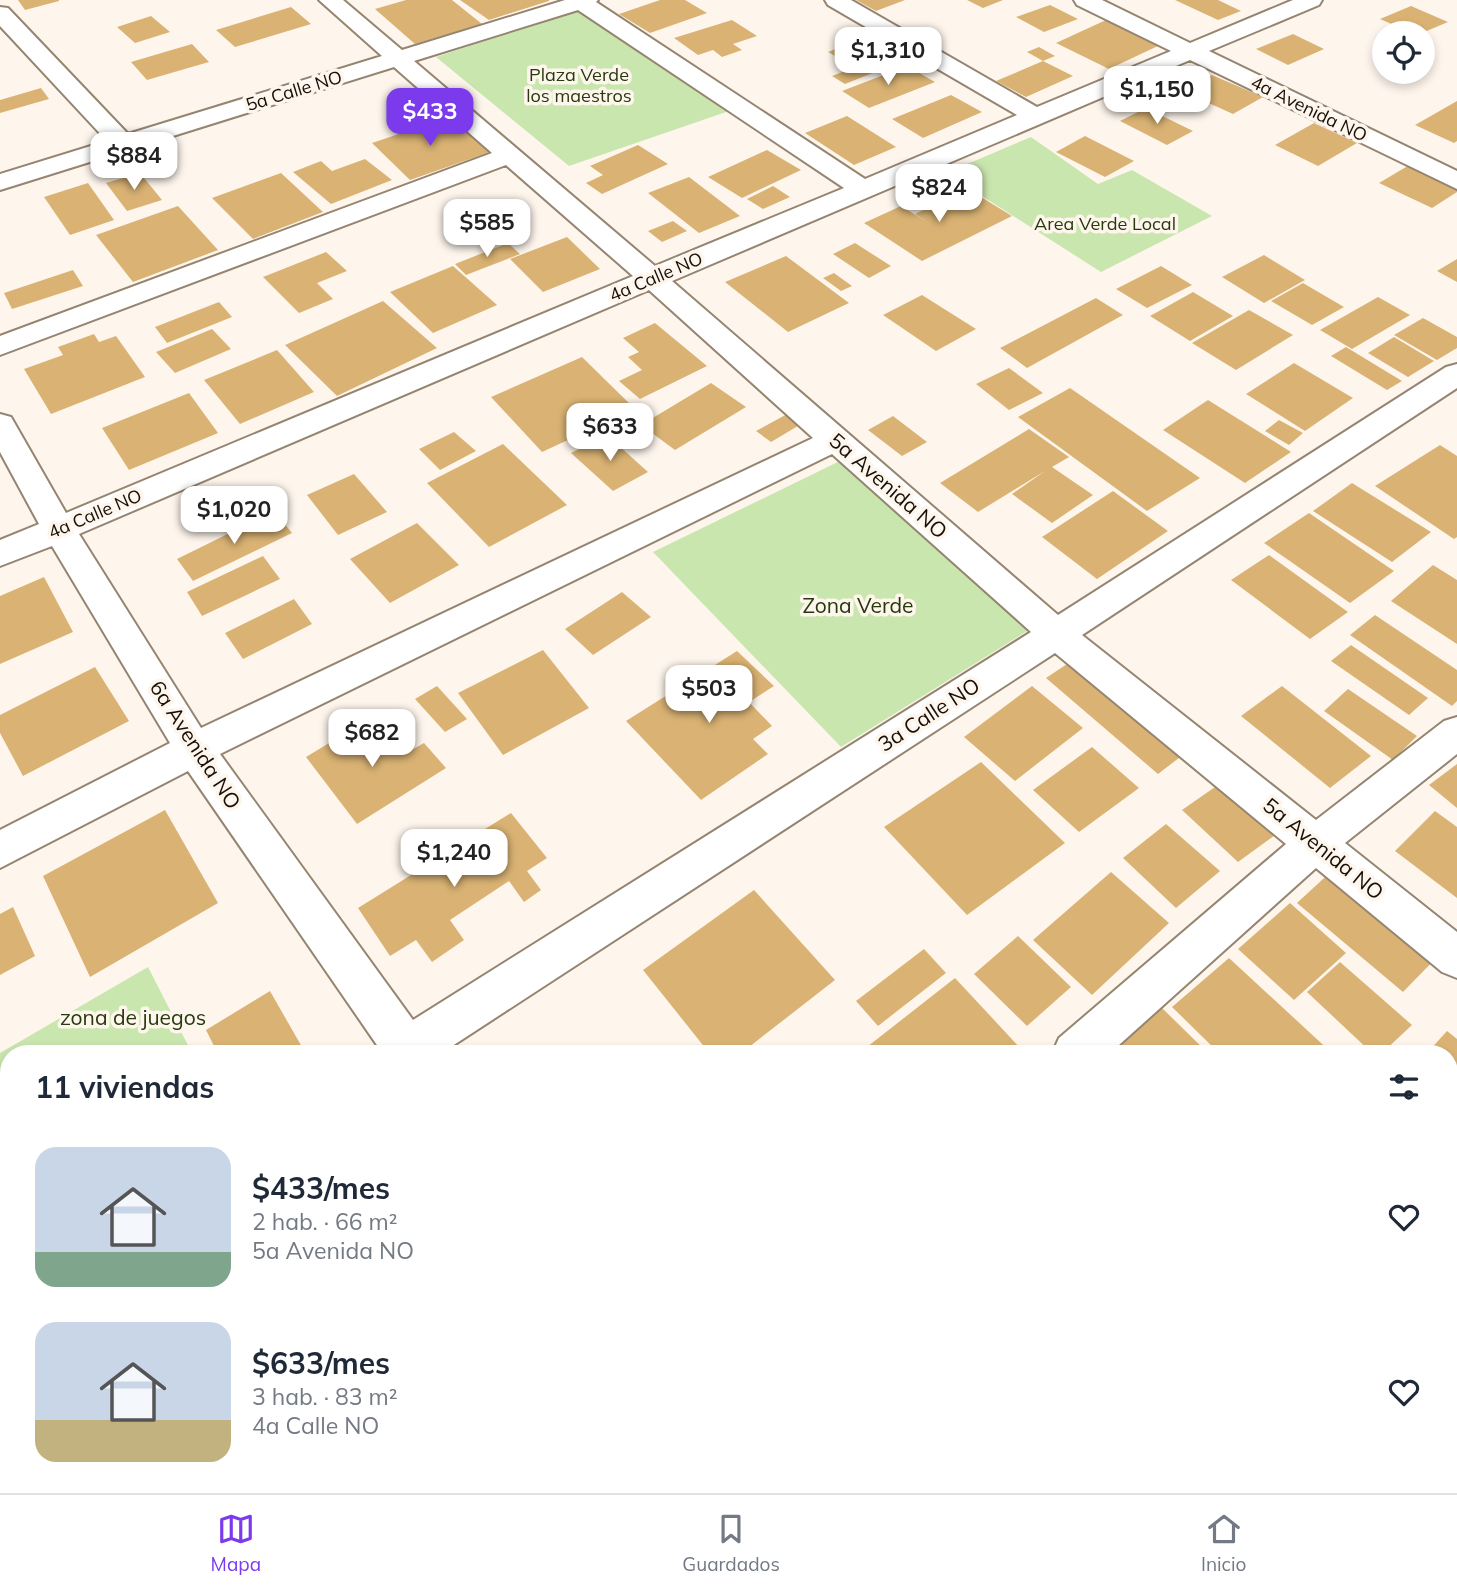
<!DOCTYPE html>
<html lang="es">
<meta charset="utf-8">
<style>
:root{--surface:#fff;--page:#f2f2f3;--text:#1f2937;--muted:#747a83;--line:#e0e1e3;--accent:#7c3aed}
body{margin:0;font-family:Mulish,sans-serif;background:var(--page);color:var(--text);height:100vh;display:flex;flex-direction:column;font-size:26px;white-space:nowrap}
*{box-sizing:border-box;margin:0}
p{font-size:23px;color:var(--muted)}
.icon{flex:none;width:38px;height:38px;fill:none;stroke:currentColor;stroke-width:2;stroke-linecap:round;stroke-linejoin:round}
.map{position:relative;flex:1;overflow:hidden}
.panel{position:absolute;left:0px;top:1045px;width:1458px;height:450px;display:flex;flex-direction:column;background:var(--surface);border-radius:28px 28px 0 0;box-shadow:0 4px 10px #0003}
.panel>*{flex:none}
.fabs{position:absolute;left:1372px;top:21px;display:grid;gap:14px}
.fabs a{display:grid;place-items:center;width:63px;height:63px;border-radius:50%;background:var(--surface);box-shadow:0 4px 10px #0003;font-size:35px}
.price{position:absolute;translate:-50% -60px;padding:0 16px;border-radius:14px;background:#fff;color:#222;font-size:23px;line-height:46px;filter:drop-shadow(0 2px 4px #0008)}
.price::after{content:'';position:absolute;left:50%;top:42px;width:21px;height:16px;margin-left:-10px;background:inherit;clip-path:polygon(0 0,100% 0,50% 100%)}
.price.active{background:var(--accent);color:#fff}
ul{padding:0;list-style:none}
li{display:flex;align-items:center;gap:21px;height:175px;padding:0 35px}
li span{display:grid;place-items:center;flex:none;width:196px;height:140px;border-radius:21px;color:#555}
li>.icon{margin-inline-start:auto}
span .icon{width:84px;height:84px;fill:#fffc;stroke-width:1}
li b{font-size:30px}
h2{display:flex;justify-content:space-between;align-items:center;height:84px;padding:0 35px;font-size:30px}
.dock{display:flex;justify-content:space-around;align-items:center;height:98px;border-top:2px solid var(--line);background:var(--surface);font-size:19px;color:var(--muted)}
.dock a{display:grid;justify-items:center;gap:4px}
.dock .active{color:var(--accent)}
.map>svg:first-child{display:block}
.green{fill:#cae6af}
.building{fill:#dab374}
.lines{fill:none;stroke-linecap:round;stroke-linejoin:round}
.street-casing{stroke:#958570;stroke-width:4}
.street{fill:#fff;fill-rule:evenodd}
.labels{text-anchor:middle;stroke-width:7;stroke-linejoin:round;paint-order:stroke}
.far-park-label{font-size:18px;fill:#263a0d;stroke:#fef6ed}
.far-street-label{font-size:18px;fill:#161008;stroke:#fef6ed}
.street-label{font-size:21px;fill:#161008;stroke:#fef6ed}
.park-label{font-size:21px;fill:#263a0d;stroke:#fef6ed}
</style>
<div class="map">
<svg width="1457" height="1493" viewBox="0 0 1457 1493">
<rect width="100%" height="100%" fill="#fef6ed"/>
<!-- green -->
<g class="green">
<path d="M589,7L729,111L569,166L436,57Z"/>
<path d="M1031,137L1098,184L1132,170L1212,216L1101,272L946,173Z"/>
<path d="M848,457L1048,618L841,747L653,552Z"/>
<path d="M148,967L192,1053L9,1054V1273L0,1279V1053Z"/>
</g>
<!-- building -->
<g class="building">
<path d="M18,0H59V1L25,10Z"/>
<path d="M406,0H452L482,24L415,44L375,9Z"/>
<path d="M460,0H549V1L489,20Z"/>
<path d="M660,0H685L707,13L650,33L619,14Z"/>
<path d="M856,0H905L876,11Z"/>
<path d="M967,0H1003L983,8Z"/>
<path d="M1175,0H1218L1241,11L1218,20Z"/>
<path d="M1050,5L1078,19L1044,32L1016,17Z"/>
<path d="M1411,6L1448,22L1422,33H1412L1380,19Z"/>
<path d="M291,7L311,24L235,47L216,30Z"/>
<path d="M151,16L170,32L135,43L117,27Z"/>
<path d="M732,20L757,36L733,44L742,50L722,57L713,50L698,55L674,38Z"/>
<path d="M1106,20L1160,45L1109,69L1056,43Z"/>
<path d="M1293,34L1324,49L1288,65L1256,49Z"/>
<path d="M868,36L892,50L852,66L828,52Z"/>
<path d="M192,44L209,62L147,80L131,62Z"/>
<path d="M1039,47L1055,56L1043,61L1027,52Z"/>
<path d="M876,59L890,66L845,84L832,76Z"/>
<path d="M1043,61L1073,76L1026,97L996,81Z"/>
<path d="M907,66L935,82L869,108L842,91Z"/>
<path d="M1212,75L1263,97L1233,114L1182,91Z"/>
<path d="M41,88L49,99L0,113V100Z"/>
<path d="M951,95L982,112L923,138L892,119Z"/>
<path d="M1457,101V141L1454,143L1415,125Z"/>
<path d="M1146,108L1193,131L1167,145L1120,121Z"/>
<path d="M847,116L896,147L854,165L805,133Z"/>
<path d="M449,117L490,152L410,180L372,143Z"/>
<path d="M1314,123L1357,143L1318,166L1275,145Z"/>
<path d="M1085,136L1134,161L1105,177L1056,152Z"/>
<path d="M638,145L668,164L602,194L586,183L603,175L590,166Z"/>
<path d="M767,150L801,170L742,198L708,177Z"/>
<path d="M365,159L392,180L331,204L293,172L321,161L332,171Z"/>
<path d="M1411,164L1457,186V192L1432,208L1379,183Z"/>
<path d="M140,173L162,200L127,211L106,183Z"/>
<path d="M281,173L323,212L253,239L212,198Z"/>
<path d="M689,177L740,216L699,233L648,193Z"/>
<path d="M88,183L114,220L70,235L44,197Z"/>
<path d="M773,186L790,197L763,209L747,199Z"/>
<path d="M968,189L1012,216L922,261L864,223L901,206L927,222L915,214Z"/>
<path d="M178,206L218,250L133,282L96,235Z"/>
<path d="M673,221L687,231L662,242L648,231Z"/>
<path d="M567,237L600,269L543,292L510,259Z"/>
<path d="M508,243L520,254L466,275L455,264Z"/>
<path d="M855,243L891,266L869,278L833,254Z"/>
<path d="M326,252L347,271L317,283L333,299L299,313L263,277Z"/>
<path d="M1264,255L1305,280L1264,303L1222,277Z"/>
<path d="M786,256L849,303L788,332L725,282Z"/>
<path d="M1457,259V282L1437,271Z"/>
<path d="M453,266L497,305L433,333L390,292Z"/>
<path d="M1161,266L1192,285L1147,308L1116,289Z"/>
<path d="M73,270L83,286L12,309L4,293Z"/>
<path d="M834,273L852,286L841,291L823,278Z"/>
<path d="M1303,283L1344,307L1312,325L1271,301Z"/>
<path d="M1193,292L1233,316L1190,341L1150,316Z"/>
<path d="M922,295L976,329L936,351L883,315Z"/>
<path d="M1378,297L1410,315L1352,349L1320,330Z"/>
<path d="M1096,298L1123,315L1027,368L1000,348Z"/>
<path d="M383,301L437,348L337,396L285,345Z"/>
<path d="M219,302L232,317L167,343L155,327Z"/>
<path d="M1249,310L1293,335L1236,370L1192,343Z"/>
<path d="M1423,318L1457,337V348L1437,360L1394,335Z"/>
<path d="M655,323L707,366L640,399L619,381L642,370L628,357L639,352L623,338Z"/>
<path d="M212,329L231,349L175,373L156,352Z"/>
<path d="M94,334L99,342L116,336L145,377L51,414L24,369L63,355L58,347Z"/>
<path d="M1394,337L1434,361L1408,377L1368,353Z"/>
<path d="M1346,347L1402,381L1387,390L1331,356Z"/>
<path d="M277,350L314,392L240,424L204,380Z"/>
<path d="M582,357L635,409L542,452L491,397Z"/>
<path d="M1294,363L1353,398L1305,431L1246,394Z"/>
<path d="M1009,368L1043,393L1009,410L976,384Z"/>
<path d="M711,383L746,407L675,450L641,425Z"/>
<path d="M1070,388L1200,478L1147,511L1018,417Z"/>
<path d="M189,393L218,433L129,470L102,428Z"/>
<path d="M1208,400L1291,452L1245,483L1163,430Z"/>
<path d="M789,413L803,423L771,442L756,431Z"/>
<path d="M893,416L927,442L902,456L868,430Z"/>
<path d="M1279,420L1303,433L1289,445L1265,431Z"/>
<path d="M1029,429L1069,457L1052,467L1093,495L1052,523L1012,494L1045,471L978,512L940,483Z"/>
<path d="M454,432L476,451L440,470L419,449Z"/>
<path d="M607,435L648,472L613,491L571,453Z"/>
<path d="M503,444L567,505L489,547L427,483Z"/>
<path d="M1440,445L1457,456V537L1454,539L1375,486Z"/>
<path d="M354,474L387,512L338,535L307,495Z"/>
<path d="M1352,483L1431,532L1392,562L1313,511Z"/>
<path d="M1113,491L1168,531L1097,579L1042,537Z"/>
<path d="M274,511L292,533L193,581L177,559Z"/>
<path d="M1309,513L1394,571L1350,603L1264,543Z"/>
<path d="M417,523L459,565L390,603L350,559Z"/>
<path d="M1269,555L1348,612L1310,639L1231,580Z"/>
<path d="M263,556L280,579L202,616L187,592Z"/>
<path d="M1433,565L1457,580V644L1391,601Z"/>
<path d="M44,577L73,632L0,664V596Z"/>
<path d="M622,592L651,617L593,655L565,629Z"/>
<path d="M294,599L312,624L243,659L225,633Z"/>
<path d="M1375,615L1457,670V701L1452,706L1350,635Z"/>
<path d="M1351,645L1428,698L1409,715L1331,661Z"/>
<path d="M543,650L589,708L503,755L458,693Z"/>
<path d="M737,651L774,686L749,702L772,726L753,739L768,754L701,800L626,721Z"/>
<path d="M1070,662L1188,751L1158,774L1046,678Z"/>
<path d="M95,667L129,721L23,776L0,733V715Z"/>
<path d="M437,686L467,719L445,732L415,699Z"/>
<path d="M1032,686L1083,728L1015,781L964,737Z"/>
<path d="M1282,686L1371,756L1330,788L1241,716Z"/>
<path d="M1348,689L1417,736L1393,760L1324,711Z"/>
<path d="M372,717L403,755L424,743L446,768L357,824L306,757Z"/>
<path d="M1092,747L1139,788L1079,832L1033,790Z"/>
<path d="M981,762L1065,843L967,915L884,827Z"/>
<path d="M1457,764V808L1429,785Z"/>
<path d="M1225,780L1282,830L1238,862L1182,810Z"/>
<path d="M165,810L218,903L90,977L43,876Z"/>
<path d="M1435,811L1457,827V898L1395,851Z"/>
<path d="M511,813L547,858L527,871L541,890L524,902L509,881L450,920L464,940L432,962L416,940L390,956L358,908Z"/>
<path d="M1166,824L1220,871L1176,908L1123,858Z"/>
<path d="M1336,867L1442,952L1403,992L1297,903Z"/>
<path d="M1111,872L1169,923L1092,995L1033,940Z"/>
<path d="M754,890L835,980L740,1054H710L643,970Z"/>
<path d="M1290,903L1346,953L1294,1000L1238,949Z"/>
<path d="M13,907L35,956L0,975V914Z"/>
<path d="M1018,936L1071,987L1027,1026L974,974Z"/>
<path d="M924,949L946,973L878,1026L856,1001Z"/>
<path d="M1229,958L1333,1054H1220L1172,1007Z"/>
<path d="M1340,962L1412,1025L1381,1054H1373L1307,992Z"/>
<path d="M955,978L1023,1051L1021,1054H858Z"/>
<path d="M270,991L306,1054H218L206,1030Z"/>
<path d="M1162,1008L1209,1054H1109Z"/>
<path d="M1447,1031L1457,1039V1070L1449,1079V1054H1426Z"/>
<path d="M1457,1082V1167L1449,1160V1091Z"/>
<path d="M1449,1163L1457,1170V1263L1449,1273Z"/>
<path d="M1449,1407L1457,1415V1493H1315L1321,1486H1449Z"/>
<path d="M178,1486H218L221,1493H168Z"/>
<path d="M222,1486H267L257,1493H225Z"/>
<path d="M321,1486H468L459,1493H325Z"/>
<path d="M716,1486H831L823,1493H720Z"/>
<path d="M866,1486H909L901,1493H871Z"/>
<path d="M994,1486H1233L1227,1493H987Z"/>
</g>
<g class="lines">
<!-- street casing -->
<g class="street-casing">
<g id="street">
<path d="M319,0H343L402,50L565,0H598L596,2L865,179L1017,115L828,5L825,0H851L1037,107L1171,51L1077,5L1074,0H1102L1190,43L1293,0H1322L1319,5L1209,51L1457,171V189L1190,60L672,281L1058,615L1446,367L1457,364V388L1082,635L1316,820L1444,721L1457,717V754L1345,843L1457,932V978L1442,972L1316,868L1109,1054H1052L1059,1038L1286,844L1055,653L440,1054H376L379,1048L188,771L0,868V830L170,743L52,546L0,566V540L39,524L0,452V414L11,417L66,513L633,276L506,165L0,355V336L492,153L394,67L0,190V174L107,141L0,26V7L8,8L128,134L382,56ZM578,10L844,188L655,266L414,61ZM649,290L813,438L201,728L79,534ZM832,454L1031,632L413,1020L220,754Z"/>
<path d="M9,1276V1330L0,1334V1280Z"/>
<path d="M1457,1280V1337L1449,1341V1284Z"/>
<path d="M534,1486H597L594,1493H531Z"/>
<path d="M652,1486H709L712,1493H655Z"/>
<path d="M1270,1486H1330L1327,1493H1267Z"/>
</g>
</g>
<!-- street -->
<use href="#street" class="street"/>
</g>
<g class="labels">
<!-- far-park labels -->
<g class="far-park-label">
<text x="579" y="81">Plaza Verde<tspan x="579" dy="21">los maestros</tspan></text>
<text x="1105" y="230">Area Verde Local</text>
</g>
<!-- far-street labels -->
<g class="far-street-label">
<text transform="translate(294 91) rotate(-17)" y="6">5a Calle NO</text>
<text transform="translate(1309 109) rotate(26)" y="6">4a Avenida NO</text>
<text transform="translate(656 277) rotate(-23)" y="6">4a Calle NO</text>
<text transform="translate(95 514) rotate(-23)" y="6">4a Calle NO</text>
</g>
<!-- street labels -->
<g class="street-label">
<text transform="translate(888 486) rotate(41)" y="7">5a Avenida NO</text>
<text transform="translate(929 715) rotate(-33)" y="7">3a Calle NO</text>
<text transform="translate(195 745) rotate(57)" y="7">6a Avenida NO</text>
<text transform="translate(1323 849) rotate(39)" y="7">5a Avenida NO</text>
</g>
<!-- park labels -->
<g class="park-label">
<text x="858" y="613">Zona Verde</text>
<text x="133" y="1025">zona de juegos</text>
</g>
</g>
</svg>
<div class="fabs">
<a><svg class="icon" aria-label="locate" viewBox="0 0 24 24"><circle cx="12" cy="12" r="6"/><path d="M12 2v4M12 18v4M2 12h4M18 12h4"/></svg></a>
</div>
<b class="price" style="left:888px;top:87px">$1,310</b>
<b class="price" style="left:1157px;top:126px">$1,150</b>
<b class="price active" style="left:430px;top:148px">$433</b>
<b class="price" style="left:134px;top:192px">$884</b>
<b class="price" style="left:939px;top:224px">$824</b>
<b class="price" style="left:487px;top:259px">$585</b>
<b class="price" style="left:610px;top:463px">$633</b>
<b class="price" style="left:234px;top:546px">$1,020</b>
<b class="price" style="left:709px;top:725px">$503</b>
<b class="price" style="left:372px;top:769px">$682</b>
<b class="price" style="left:454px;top:889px">$1,240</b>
<section class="panel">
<h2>11 viviendas<svg class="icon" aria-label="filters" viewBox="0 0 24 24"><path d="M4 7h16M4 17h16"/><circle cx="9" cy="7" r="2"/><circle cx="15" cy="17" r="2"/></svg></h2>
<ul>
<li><span style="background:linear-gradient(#c9d6e8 75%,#7fa58c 0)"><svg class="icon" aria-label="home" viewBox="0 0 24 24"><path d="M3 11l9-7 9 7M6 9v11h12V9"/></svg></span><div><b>$433/mes</b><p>2 hab. · 66 m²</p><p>5a Avenida NO</p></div><svg class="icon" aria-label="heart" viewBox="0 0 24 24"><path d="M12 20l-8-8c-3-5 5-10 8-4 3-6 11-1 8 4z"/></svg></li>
<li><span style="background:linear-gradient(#c9d6e8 70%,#c2b280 0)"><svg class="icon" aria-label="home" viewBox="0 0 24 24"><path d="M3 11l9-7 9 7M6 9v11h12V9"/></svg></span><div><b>$633/mes</b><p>3 hab. · 83 m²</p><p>4a Calle NO</p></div><svg class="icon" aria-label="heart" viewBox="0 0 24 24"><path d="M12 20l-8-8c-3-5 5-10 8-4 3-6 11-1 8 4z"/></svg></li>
</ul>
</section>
</div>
<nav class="dock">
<a class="active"><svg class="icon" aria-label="map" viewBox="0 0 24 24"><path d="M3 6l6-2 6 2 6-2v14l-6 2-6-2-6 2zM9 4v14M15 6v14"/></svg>Mapa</a>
<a><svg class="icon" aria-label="saved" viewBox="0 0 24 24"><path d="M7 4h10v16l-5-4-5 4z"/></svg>Guardados</a>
<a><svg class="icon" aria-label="home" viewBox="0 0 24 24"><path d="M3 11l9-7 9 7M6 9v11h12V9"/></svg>Inicio</a>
</nav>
